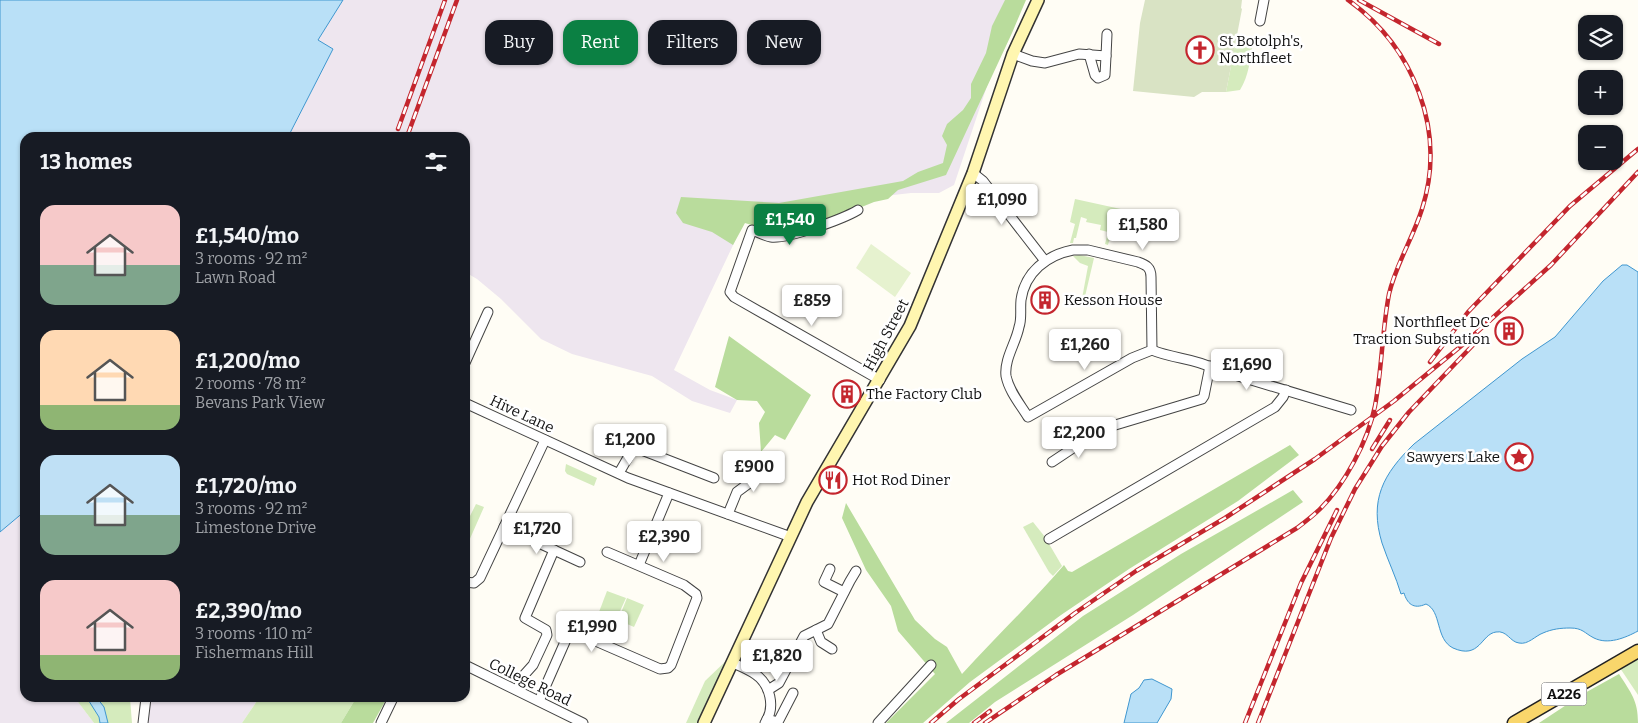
<!DOCTYPE html>
<meta charset="utf-8">
<style>
:root{--surface:#171b24;--page:#242831;--text:#f1f3f6;--muted:#9ea1a6;--accent:#0b8043}
body{margin:0;font-family:Bitter,serif;background:var(--page);color:var(--text);height:100vh;display:flex;flex-direction:column;font-size:19px;white-space:nowrap}
*{box-sizing:border-box;margin:0}
p{font-size:16px;color:var(--muted)}
.icon{flex:none;width:28px;height:28px;fill:none;stroke:currentColor;stroke-width:2;stroke-linecap:round;stroke-linejoin:round}
.map{position:relative;flex:1;overflow:hidden}
.sheet{position:absolute;left:20px;top:132px;width:450px;height:570px;display:flex;flex-direction:column;background:var(--surface);border-radius:15px;box-shadow:0 1px 4px #0004}
.sheet>*{flex:none}
.top-card{position:absolute;left:485px;top:20px;width:475px;height:45px;display:flex;gap:10px}
.fabs{position:absolute;left:1578px;top:15px;display:grid;gap:10px}
.fabs a{display:grid;place-items:center;width:45px;height:45px;border-radius:10px;background:var(--surface);box-shadow:0 1px 4px #0004;font-size:25px}
.price{position:absolute;translate:-50% -42px;padding:0 11px;border-radius:5px;background:#fff;color:#222;font-size:16px;line-height:32px;filter:drop-shadow(0 1px 2px #0008)}
.price::after{content:'';position:absolute;left:50%;top:30px;width:15px;height:11px;margin-left:-8px;background:inherit;clip-path:polygon(0 0,100% 0,50% 100%)}
.price.current{background:var(--accent);color:#fff}
ul{padding:0;list-style:none}
li{display:flex;align-items:center;gap:15px;height:125px;padding:0 20px}
li span{display:grid;place-items:center;flex:none;width:140px;height:100px;border-radius:15px;color:#555}
li>.icon{margin-inline-start:auto}
span .icon{width:60px;height:60px;fill:#fffc;stroke-width:1}
li b{font-size:21px}
h2{display:flex;justify-content:space-between;align-items:center;height:60px;padding:0 20px;font-size:21px}
.pill{padding:0 18px;border-radius:15px;background:var(--surface);box-shadow:0 1px 4px #0004;font-size:18px;line-height:45px}
.pill.current{background:var(--accent);color:#fff}
.map>svg:first-child{display:block}
.industrial{fill:#eee6ef}
.green{fill:#d5ebbd}
.forest{fill:#b9dc9c}
.cemetery{fill:#d9e3c4}
.pitch{fill:#e6f2cf}
.water{fill:#b9e0f7;stroke:#3f96cf}
.lines{fill:none;stroke-linecap:round;stroke-linejoin:round}
.minor-casing{stroke:#444;stroke-width:11}
.secondary-casing{stroke:#333;stroke-width:14}
.primary-casing{stroke:#222;stroke-width:15}
.minor{stroke:#fff;stroke-width:9}
.secondary{stroke:#fff6b0;stroke-width:11}
.primary{stroke:#f9d66b;stroke-width:12}
.rail-casing{stroke:#c4262e;stroke-width:4.5}
.rail{stroke:#fff;stroke-width:2.5;stroke-dasharray:8;stroke-linecap:butt}
.labels{text-anchor:middle;stroke-width:5;stroke-linejoin:round;paint-order:stroke}
.shield{fill:#fff;stroke:#585858;stroke-width:1}
.shield-label{font-size:14px;font-weight:bold;fill:#111}
.poi-label{font-size:15px;fill:#111;stroke:#fff;text-anchor:start}
.street-label{font-size:15px;fill:#111;stroke:#fff}
</style>
<div class="map">
<svg width="1638" height="723" viewBox="0 0 1638 723">
<rect width="100%" height="100%" fill="#fffdf5"/>
<!-- industrial -->
<g class="industrial">
<path d="M343,0H1025L992,71L954,185L939,193H911L876,197L744,222L674,370L710,390L737,400L730,413L692,401L652,376L572,354L541,339L501,299L477,279L465,272V138H288L333,49L318,40Z"/>
<path d="M25,510V698H75L94,723H0V530Z"/>
<path d="M152,698H259L242,723H148V708Z"/>
</g>
<!-- green -->
<g class="green">
<path d="M1236,40L1253,43C1250,59 1249,76 1240,90L1226,92Z"/>
<path d="M1075,199L1139,213L1140,211L1151,213L1144,238L1139,237L1140,232L1131,230L1127,238L1117,235L1118,232L1112,230L1108,245L1105,244L1108,232L1100,230L1101,225L1086,222L1087,219L1081,217L1076,238H1074L1073,243H1070L1075,224L1070,222Z"/>
<path d="M1079,255L1094,258L1083,305L1081,304L1088,266L1080,263L1073,256Z"/>
<path d="M566,464L597,478L594,486L567,474L565,471Z"/>
<path d="M476,504L484,507L465,550V521L467,522Z"/>
<path d="M1033,522L1045,537L1062,566L1053,576L1049,572L1023,527Z"/>
<path d="M607,591L626,598L616,620L599,612Z"/>
<path d="M627,598L644,605L634,627L618,620Z"/>
<path d="M1638,657V695L1620,668Z"/>
<path d="M729,658L698,723H686L705,681Z"/>
<path d="M75,698H130L132,723H94Z"/>
<path d="M259,698H356L341,723H242Z"/>
</g>
<!-- forest -->
<g class="forest">
<path d="M1005,0H1026L1012,33L946,175L898,190L888,199L874,202L837,217L783,231L773,232L745,223L733,245L712,232L683,223L676,213L681,197L779,203L903,181L918,172L943,163L947,145L942,136L947,124L963,110L971,98V84L986,53L992,26Z"/>
<path d="M729,336L811,395L785,440L775,435L761,452L759,423L765,412L757,401L737,400L715,387Z"/>
<path d="M1290,445L1299,455L1238,501L1129,569L1061,615L970,682L923,723H886L935,674L898,631L891,606L866,570L842,518L846,503L915,620L935,639L947,647L962,674C996,637 1032,602 1064,565L1068,571L1072,572Z"/>
<path d="M1293,490L1303,502L1133,615L995,702L969,723H946L1083,616L1181,554Z"/>
<path d="M1619,674C1631,693 1638,700 1638,723H1539L1583,694Z"/>
<path d="M356,698H387L373,723H341Z"/>
</g>
<!-- cemetery -->
<path class="cemetery" d="M1145,0H1242L1241,8L1242,9L1226,92H1202L1194,97L1133,91L1140,23Z"/>
<!-- pitch -->
<path class="pitch" d="M871,244L911,273L895,297L856,268Z"/>
<!-- water -->
<g class="water">
<path d="M0,0H343L318,40L333,49L288,137L25,138V511L0,532Z"/>
<path d="M1622,265H1627L1638,272V631C1625,638 1608,645 1594,638C1584,633 1583,628 1570,628C1561,628 1552,629 1543,633C1535,636 1528,645 1519,643C1510,642 1507,630 1496,632C1481,634 1480,660 1453,648C1435,639 1442,611 1426,604C1413,610 1407,603 1404,593L1401,594C1396,577 1388,561 1382,543C1369,500 1383,474 1414,444L1522,359L1555,337L1603,281Z"/>
<path d="M1152,679L1172,689L1171,699L1157,723H1124L1131,694L1139,688L1144,680Z"/>
<path d="M87,698H97L104,707L108,723H100L99,717Z"/>
</g>
<g class="lines">
<!-- minor casing -->
<g class="minor-casing">
<g id="minor">
<path d="M1260,21L1264,0"/>
<path d="M1013,54L1032,61L1045,63L1079,54L1106,56L1107,34"/>
<path d="M1089,54L1095,75L1098,78L1105,75L1106,56"/>
<path d="M973,173L983,181L1045,261"/>
<path d="M858,210C843,219 788,239 771,237C765,236 758,232 752,230L730,292L734,297L880,380"/>
<path d="M1073,250H1088L1138,262C1146,265 1151,267 1151,277L1152,350L1132,358L1028,417C1020,404 1009,391 1006,376C1004,359 1016,343 1019,327C1022,319 1020,309 1021,300C1025,272 1047,255 1073,250Z"/>
<path d="M1152,350C1173,359 1195,358 1215,369L1351,410"/>
<path d="M465,363L488,312"/>
<path d="M465,403L628,478L791,537"/>
<path d="M1052,462L1091,436L1112,426L1202,399L1204,396L1210,366"/>
<path d="M619,473L634,447L714,478"/>
<path d="M728,514L737,492L771,467"/>
<path d="M504,527L580,562"/>
<path d="M1049,539L1275,407L1283,397L1286,390"/>
<path d="M639,565L669,493"/>
<path d="M830,569L824,582L844,592"/>
<path d="M465,582L474,583L480,578L545,440"/>
<path d="M816,630L821,642L832,649"/>
<path d="M733,663C740,666 748,669 755,674C770,684 776,707 765,723"/>
<path d="M465,665L583,723"/>
<path d="M517,690L524,675L533,665L547,635L546,630L525,618L554,550"/>
<path d="M768,690L779,683L804,636L828,624L850,581L856,571"/>
<path d="M539,701L568,635L575,632L660,669L668,668L671,665L697,598L696,594L684,585L607,552"/>
<path d="M767,719L778,722L793,693"/>
<path d="M143,723L146,698"/>
<path d="M381,723L393,698"/>
<path d="M878,723L931,665"/>
</g>
</g>
<!-- secondary casing -->
<g class="secondary-casing">
<path id="secondary" d="M704,723L807,502L910,326L973,173L1013,54L1038,0"/>
</g>
<!-- primary casing -->
<g class="primary-casing">
<path id="primary" d="M1514,723L1638,651"/>
</g>
<!-- minor -->
<use href="#minor" class="minor"/>
<!-- secondary -->
<use href="#secondary" class="secondary"/>
<!-- primary -->
<use href="#primary" class="primary"/>
<!-- rail casing -->
<g class="rail-casing">
<g id="rail">
<path d="M1359,0L1439,44"/>
<path d="M398,129L445,0"/>
<path d="M408,134L457,0"/>
<path d="M1430,362L1468,312L1570,206L1638,149"/>
<path d="M1372,449L1390,420"/>
<path d="M931,723L959,699L1075,613L1136,571L1225,518L1315,459L1394,401L1466,342L1551,265L1638,172"/>
<path d="M974,723L990,711"/>
<path d="M985,723L1056,675L1297,528C1305,522 1313,516 1320,509C1345,484 1368,441 1375,406C1382,369 1382,331 1389,294C1396,264 1413,238 1422,209C1447,131 1414,47 1348,0"/>
<path d="M1245,723L1301,583L1337,510"/>
<path d="M1258,723L1331,538L1355,489L1382,446L1409,412L1473,345"/>
</g>
</g>
<!-- rail -->
<use href="#rail" class="rail"/>
</g>
<!-- icons -->
<defs>
<g id="church-ring" transform="scale(1.4375)"><circle r="9.5" fill="#fff" stroke="#c4262e" stroke-width="1.5"/><path d="M-1.2-6h2.4v3.5h3.3v2.4h-3.3V6h-2.4V-.1h-3.3v-2.4h3.3Z" fill="#c4262e"/></g>
<g id="building-ring" transform="scale(1.4375)"><circle r="9.5" fill="#fff" stroke="#c4262e" stroke-width="1.5"/><path d="M-4-6H4V6H1V3H-1V6H-4ZM-2.5-4.3h1.7v1.8h-1.7ZM.8-4.3h1.7v1.8H.8ZM-2.5-1h1.7V.8h-1.7ZM.8-1h1.7V.8H.8Z" fill="#c4262e"/></g>
<g id="sight-ring" transform="scale(1.4375)"><circle r="9.5" fill="#fff" stroke="#c4262e" stroke-width="1.5"/><path d="M0-6L1.8-2.2L6-1.7L2.9 1.2L3.7 5.4L0 3.3L-3.7 5.4L-2.9 1.2L-6-1.7L-1.8-2.2Z" fill="#c4262e"/></g>
<g id="restaurant-ring" transform="scale(1.4375)"><circle r="9.5" fill="#fff" stroke="#c4262e" stroke-width="1.5"/><path d="M-5-6h1v4h1v-4h1v4h1v-4h1v5L-1.5 .5V6h-2V.5L-5-1ZM5-6V6H3V1.5H1.5Q1.5-4 5-6Z" fill="#c4262e"/></g>
</defs>
<g fill-rule="evenodd">
<use href="#church-ring" x="1200" y="50"/>
<use href="#building-ring" x="1045" y="300"/>
<use href="#building-ring" x="1509" y="331"/>
<use href="#building-ring" x="847" y="394"/>
<use href="#sight-ring" x="1519" y="457"/>
<use href="#restaurant-ring" x="833" y="480"/>
</g>
<g class="labels">
<!-- shield labels -->
<rect class="shield" x="1541.5" y="682.5" width="45" height="23" rx="4"/>
<g class="shield-label">
<text x="1564" y="699">A226</text>
</g>
<!-- poi labels -->
<g class="poi-label">
<text x="1219" y="46">St Botolph's,<tspan x="1219" dy="17">Northfleet</tspan></text>
<text x="1064" y="305">Kesson House</text>
<text x="1490" y="327" text-anchor="end">Northfleet DC<tspan x="1490" dy="17">Traction Substation</tspan></text>
<text x="866" y="399">The Factory Club</text>
<text x="1500" y="462" text-anchor="end">Sawyers Lake</text>
<text x="852" y="485">Hot Rod Diner</text>
</g>
<!-- street labels -->
<g class="street-label">
<text transform="translate(886 335) rotate(-62)" y="5">High Street</text>
<text transform="translate(522 414) rotate(25)" y="5">Hive Lane</text>
<text transform="translate(530 682) rotate(26)" y="5">College Road</text>
</g>
</g>
</svg>
<div class="fabs">
<a><svg class="icon" aria-label="layers" viewBox="0 0 24 24"><path d="M12 4l9 5-9 5-9-5zM3 14l9 5 9-5"/></svg></a>
<a>+</a>
<a>−</a>
</div>
<b class="price" style="left:1002px;top:226px">£1,090</b>
<b class="price current" style="left:790px;top:246px">£1,540</b>
<b class="price" style="left:1143px;top:251px">£1,580</b>
<b class="price" style="left:812px;top:327px">£859</b>
<b class="price" style="left:1085px;top:371px">£1,260</b>
<b class="price" style="left:1247px;top:391px">£1,690</b>
<b class="price" style="left:1079px;top:459px">£2,200</b>
<b class="price" style="left:630px;top:466px">£1,200</b>
<b class="price" style="left:754px;top:493px">£900</b>
<b class="price" style="left:537px;top:555px">£1,720</b>
<b class="price" style="left:664px;top:563px">£2,390</b>
<b class="price" style="left:592px;top:653px">£1,990</b>
<b class="price" style="left:777px;top:682px">£1,820</b>
<div class="top-card">
<a class="pill">Buy</a>
<a class="pill current">Rent</a>
<a class="pill">Filters</a>
<a class="pill">New</a>
</div>
<section class="sheet">
<h2>13 homes<svg class="icon" aria-label="filters" viewBox="0 0 24 24"><path d="M4 7h16M4 17h16"/><circle cx="9" cy="7" r="2"/><circle cx="15" cy="17" r="2"/></svg></h2>
<ul>
<li><span style="background:linear-gradient(#f6c9c9 60%,#7fa58c 0)"><svg class="icon" aria-label="home" viewBox="0 0 24 24"><path d="M3 11l9-7 9 7M6 9v11h12V9"/></svg></span><div><b>£1,540/mo</b><p>3 rooms · 92 m²</p><p>Lawn Road</p></div></li>
<li><span style="background:linear-gradient(#ffd9b3 75%,#8fb573 0)"><svg class="icon" aria-label="home" viewBox="0 0 24 24"><path d="M3 11l9-7 9 7M6 9v11h12V9"/></svg></span><div><b>£1,200/mo</b><p>2 rooms · 78 m²</p><p>Bevans Park View</p></div></li>
<li><span style="background:linear-gradient(#bfe0f5 60%,#7fa58c 0)"><svg class="icon" aria-label="home" viewBox="0 0 24 24"><path d="M3 11l9-7 9 7M6 9v11h12V9"/></svg></span><div><b>£1,720/mo</b><p>3 rooms · 92 m²</p><p>Limestone Drive</p></div></li>
<li><span style="background:linear-gradient(#f6c9c9 75%,#8fb573 0)"><svg class="icon" aria-label="home" viewBox="0 0 24 24"><path d="M3 11l9-7 9 7M6 9v11h12V9"/></svg></span><div><b>£2,390/mo</b><p>3 rooms · 110 m²</p><p>Fishermans Hill</p></div></li>
</ul>
</section>
</div>
